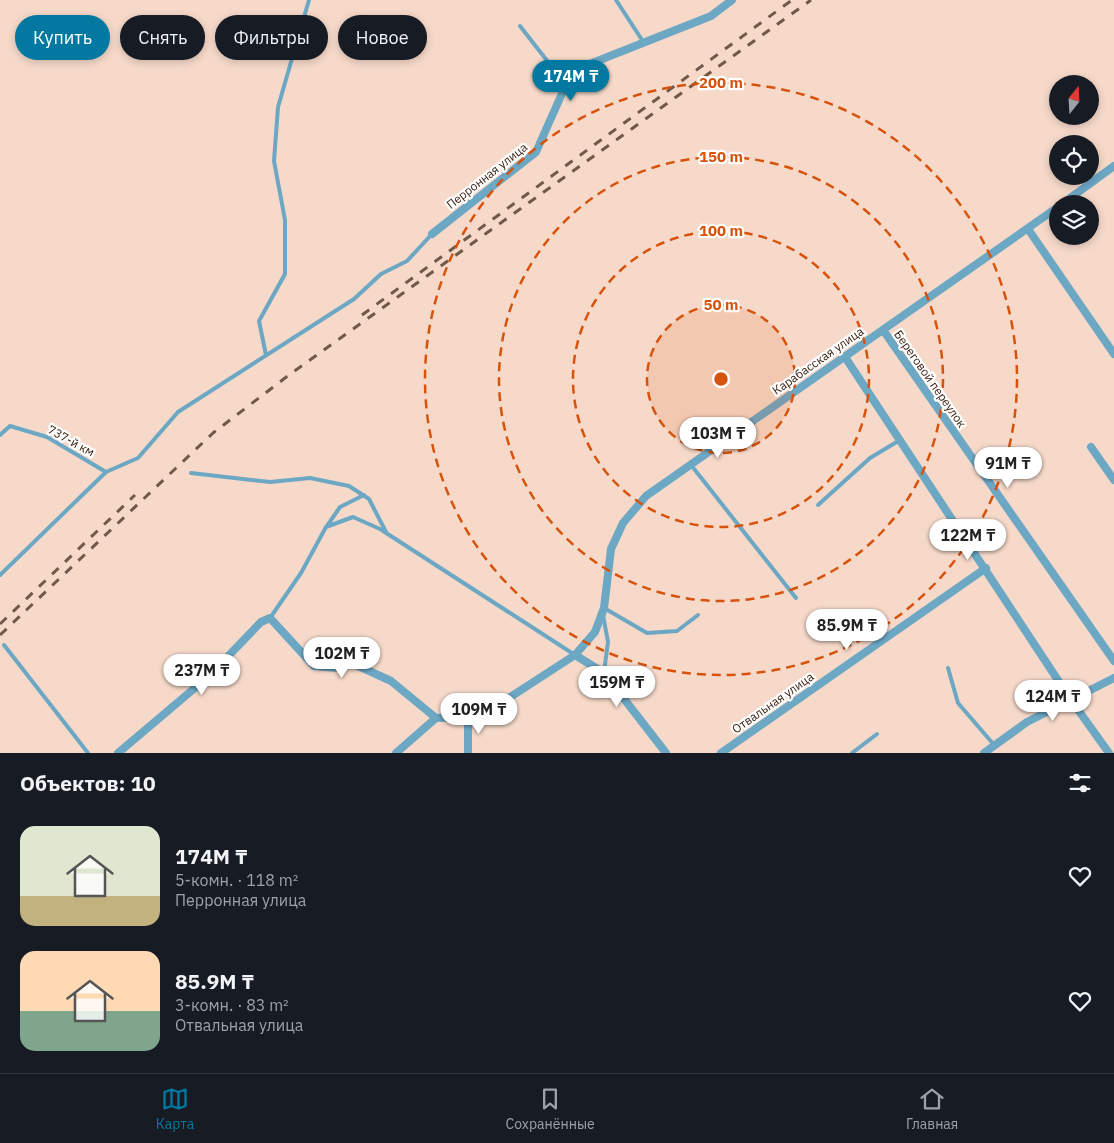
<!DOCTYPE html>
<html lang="ru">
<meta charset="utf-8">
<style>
:root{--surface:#171b24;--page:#242831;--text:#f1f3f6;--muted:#9ea1a6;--line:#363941;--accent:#0379a2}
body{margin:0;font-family:"IBM Plex Sans",sans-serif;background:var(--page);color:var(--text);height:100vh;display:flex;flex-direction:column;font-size:19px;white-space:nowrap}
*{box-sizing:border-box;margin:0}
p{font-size:16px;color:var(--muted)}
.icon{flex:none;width:28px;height:28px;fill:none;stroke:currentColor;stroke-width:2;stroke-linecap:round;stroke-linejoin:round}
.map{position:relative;height:753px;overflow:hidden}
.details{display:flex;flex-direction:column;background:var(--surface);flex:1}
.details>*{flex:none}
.banner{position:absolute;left:15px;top:15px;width:500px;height:45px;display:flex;gap:10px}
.needle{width:32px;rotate:18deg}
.tools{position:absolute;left:1049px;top:75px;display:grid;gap:10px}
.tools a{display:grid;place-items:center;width:50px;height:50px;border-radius:50%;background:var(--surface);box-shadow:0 2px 8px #0003;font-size:25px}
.price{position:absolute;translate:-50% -42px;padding:0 11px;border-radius:18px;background:#fff;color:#222;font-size:16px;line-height:32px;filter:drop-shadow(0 1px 2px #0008)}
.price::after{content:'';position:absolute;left:50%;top:30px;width:15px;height:11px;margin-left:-8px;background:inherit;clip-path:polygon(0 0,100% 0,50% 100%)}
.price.on{background:var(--accent);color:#fff}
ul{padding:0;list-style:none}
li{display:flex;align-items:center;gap:15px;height:125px;padding:0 20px}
li span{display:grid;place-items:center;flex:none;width:140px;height:100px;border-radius:15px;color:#555}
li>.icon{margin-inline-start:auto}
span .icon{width:60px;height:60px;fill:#fffc;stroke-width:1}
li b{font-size:21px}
h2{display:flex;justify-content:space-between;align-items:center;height:60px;padding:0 20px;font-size:21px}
.chip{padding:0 18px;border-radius:22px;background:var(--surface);box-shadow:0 2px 8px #0003;font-size:18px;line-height:45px}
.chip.on{background:var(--accent);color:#fff}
.tabs{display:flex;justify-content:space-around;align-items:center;height:70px;border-top:1px solid var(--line);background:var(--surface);font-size:14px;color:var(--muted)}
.tabs a{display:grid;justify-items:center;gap:2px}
.tabs .on{color:var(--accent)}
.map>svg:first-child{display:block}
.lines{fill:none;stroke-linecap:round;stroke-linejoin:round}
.lane{stroke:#6ca7c4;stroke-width:4}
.street{stroke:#6ca7c4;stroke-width:8}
.rail{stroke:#725848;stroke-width:3;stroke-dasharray:9 9;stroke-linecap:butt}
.ring{fill:none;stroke:#d7530c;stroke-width:2.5;stroke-dasharray:9 6}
.labels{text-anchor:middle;stroke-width:4.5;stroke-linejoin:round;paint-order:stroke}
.street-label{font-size:12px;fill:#3b2111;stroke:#fff}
.centre{fill:#d7530c;stroke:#fff;stroke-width:2.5}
.ring-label{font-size:15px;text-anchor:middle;font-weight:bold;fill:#d7530c;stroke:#fff;stroke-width:4.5;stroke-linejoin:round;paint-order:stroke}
</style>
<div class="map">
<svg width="1114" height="753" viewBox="0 0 1114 753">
<rect width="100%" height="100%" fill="#f6d9c9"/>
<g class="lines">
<!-- lane -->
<g class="lane">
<path d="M616,0L644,43"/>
<path d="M520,26L566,85"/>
<path d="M266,355L259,321L285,274V220L274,161L278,107L309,0"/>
<path d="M0,435L10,426L47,437L106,472"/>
<path d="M691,465L796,598"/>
<path d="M191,473L270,482L310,478L349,486L369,499L386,532"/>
<path d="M818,505L870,458L900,440"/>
<path d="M327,526L340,507L364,495"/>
<path d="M0,575L106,472L138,458L178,412L354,299L381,274L407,261L432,234"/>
<path d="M604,608L647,633L677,631L698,615"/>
<path d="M603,615L608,642L604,672"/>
<path d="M270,618L301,573L326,527L353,517L380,529L575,655"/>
<path d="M4,645L88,753"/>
<path d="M948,668L958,703L995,746"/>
<path d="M852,753L877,734"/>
</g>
<!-- street -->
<g class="street">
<path d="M1062,204L1114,166"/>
<path d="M1028,229L1114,354"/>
<path d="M432,234L536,152L572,71L711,16L732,0"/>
<path d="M883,330L1114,661"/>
<path d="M845,357L1071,700L1109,753"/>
<path d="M1091,447L1114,480"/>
<path d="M575,655L604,673L666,753"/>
<path d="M468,717V753"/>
<path d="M436,718L468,717L492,709L575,655L595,632L604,608L611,549L623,523L646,496L1058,207"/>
<path d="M118,753L209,676L261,622L270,618L314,666L338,668L352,663L391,681L436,718"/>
<path d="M396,753L436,718"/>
<path d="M721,753L986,568"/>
<path d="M984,753L1027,722L1114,678"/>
</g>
<!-- rail -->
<g class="rail">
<path d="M362,315L792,0"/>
<path d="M0,624L135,495"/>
<path d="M0,635L213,433L289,375L811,0"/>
</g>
</g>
<!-- distance rings -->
<circle cx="721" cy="379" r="74" fill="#d7530c" fill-opacity=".12"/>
<g class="ring">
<circle cx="721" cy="379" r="74"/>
<circle cx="721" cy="379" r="148"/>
<circle cx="721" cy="379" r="222"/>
<circle cx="721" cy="379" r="296"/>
</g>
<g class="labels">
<!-- street labels -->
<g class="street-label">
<text transform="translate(487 176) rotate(-38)" y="4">Перронная улица</text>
<text transform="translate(818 361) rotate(-35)" y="4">Карабасская улица</text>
<text transform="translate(930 379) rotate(55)" y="4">Береговой переулок</text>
<text transform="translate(71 441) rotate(29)" y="4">737-й км</text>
<text transform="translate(773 703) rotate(-35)" y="4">Отвальная улица</text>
</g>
</g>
<circle cx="721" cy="379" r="8" class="centre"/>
<g class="ring-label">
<text x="721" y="88">200 m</text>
<text x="721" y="162">150 m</text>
<text x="721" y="236">100 m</text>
<text x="721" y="310">50 m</text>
</g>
</svg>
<div class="tools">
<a><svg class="needle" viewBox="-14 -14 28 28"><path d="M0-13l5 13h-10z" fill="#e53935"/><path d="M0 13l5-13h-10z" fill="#9ea1a6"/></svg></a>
<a><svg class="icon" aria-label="locate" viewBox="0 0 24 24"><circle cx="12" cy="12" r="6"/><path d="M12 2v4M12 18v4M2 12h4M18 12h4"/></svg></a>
<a><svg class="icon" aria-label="layers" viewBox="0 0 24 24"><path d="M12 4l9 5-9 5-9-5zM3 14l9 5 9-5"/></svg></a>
</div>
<b class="price on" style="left:571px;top:102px">174M ₸</b>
<b class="price" style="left:718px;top:459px">103M ₸</b>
<b class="price" style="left:1008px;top:489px">91M ₸</b>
<b class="price" style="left:968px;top:561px">122M ₸</b>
<b class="price" style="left:847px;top:651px">85.9M ₸</b>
<b class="price" style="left:342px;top:679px">102M ₸</b>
<b class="price" style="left:202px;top:696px">237M ₸</b>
<b class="price" style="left:617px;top:708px">159M ₸</b>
<b class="price" style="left:1053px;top:722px">124M ₸</b>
<b class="price" style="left:479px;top:735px">109M ₸</b>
<div class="banner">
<a class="chip on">Купить</a>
<a class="chip">Снять</a>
<a class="chip">Фильтры</a>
<a class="chip">Новое</a>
</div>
</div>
<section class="details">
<h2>Объектов: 10<svg class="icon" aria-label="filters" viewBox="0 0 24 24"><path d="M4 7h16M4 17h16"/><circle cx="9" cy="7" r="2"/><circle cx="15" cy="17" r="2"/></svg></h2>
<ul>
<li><span style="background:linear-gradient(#dfe7d0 70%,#c2b280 0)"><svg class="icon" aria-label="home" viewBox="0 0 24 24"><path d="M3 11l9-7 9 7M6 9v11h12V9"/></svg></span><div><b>174M ₸</b><p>5-комн. · 118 m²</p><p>Перронная улица</p></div><svg class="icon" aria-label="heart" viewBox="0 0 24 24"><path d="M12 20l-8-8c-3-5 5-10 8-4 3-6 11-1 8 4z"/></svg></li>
<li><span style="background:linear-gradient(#ffd9b3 60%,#7fa58c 0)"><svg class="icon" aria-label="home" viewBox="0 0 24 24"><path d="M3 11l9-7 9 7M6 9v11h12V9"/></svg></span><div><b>85.9M ₸</b><p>3-комн. · 83 m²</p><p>Отвальная улица</p></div><svg class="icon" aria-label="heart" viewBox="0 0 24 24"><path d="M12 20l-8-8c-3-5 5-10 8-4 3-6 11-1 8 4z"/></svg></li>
</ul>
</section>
<nav class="tabs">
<a class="on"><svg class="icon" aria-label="map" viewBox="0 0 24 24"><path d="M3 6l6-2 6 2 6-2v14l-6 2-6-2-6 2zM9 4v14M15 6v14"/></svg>Карта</a>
<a><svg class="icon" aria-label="saved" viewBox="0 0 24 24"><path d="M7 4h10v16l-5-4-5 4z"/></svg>Сохранённые</a>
<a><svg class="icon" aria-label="home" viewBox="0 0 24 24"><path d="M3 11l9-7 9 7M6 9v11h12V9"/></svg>Главная</a>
</nav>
